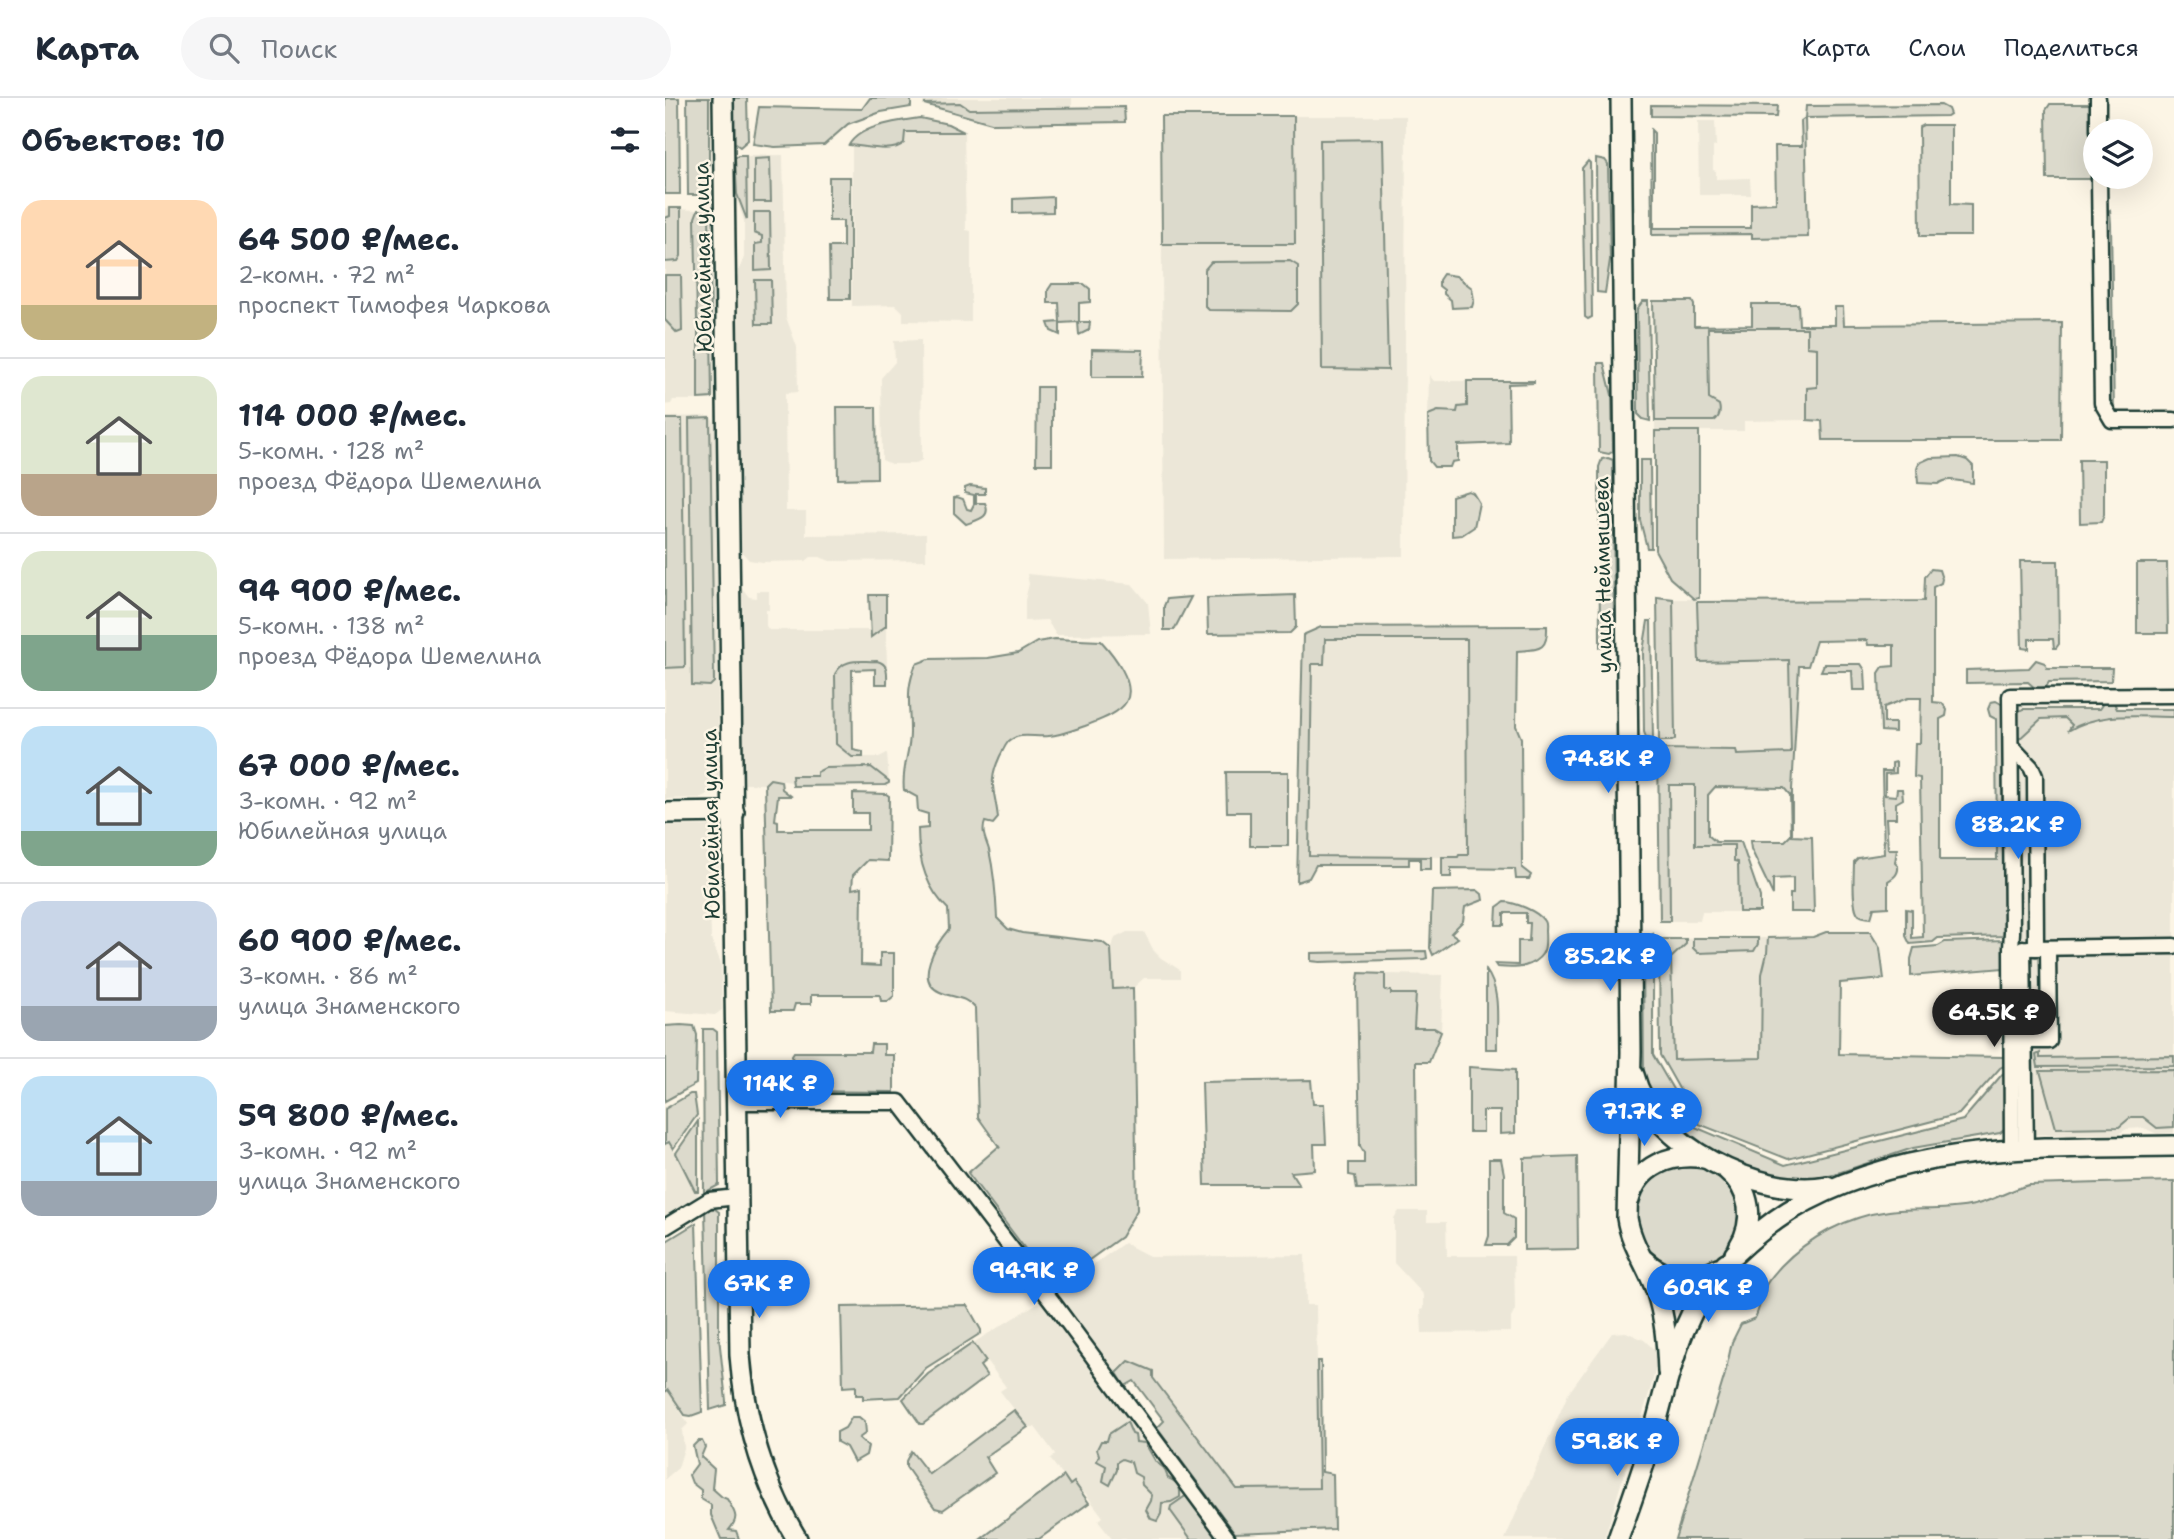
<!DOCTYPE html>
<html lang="ru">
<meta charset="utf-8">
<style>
:root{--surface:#fff;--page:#f6f6f7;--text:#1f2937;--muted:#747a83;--line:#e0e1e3;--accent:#1a73e8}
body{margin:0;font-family:"Shantell Sans",sans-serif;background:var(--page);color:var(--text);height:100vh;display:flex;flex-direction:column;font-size:26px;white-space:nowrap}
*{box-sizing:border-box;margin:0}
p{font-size:23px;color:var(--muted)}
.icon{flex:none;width:38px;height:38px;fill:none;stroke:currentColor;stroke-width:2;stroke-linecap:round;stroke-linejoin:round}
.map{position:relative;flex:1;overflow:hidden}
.details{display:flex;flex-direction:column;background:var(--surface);width:665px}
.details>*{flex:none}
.fabs{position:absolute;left:1418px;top:21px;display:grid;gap:14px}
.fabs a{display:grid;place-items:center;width:70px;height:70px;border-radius:50%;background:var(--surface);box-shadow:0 7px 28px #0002;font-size:35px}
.price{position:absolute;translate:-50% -60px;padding:0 16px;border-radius:24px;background:var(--accent);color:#fff;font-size:23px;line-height:46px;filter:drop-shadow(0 2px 4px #0008)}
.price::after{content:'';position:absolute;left:50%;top:42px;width:21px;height:16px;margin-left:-10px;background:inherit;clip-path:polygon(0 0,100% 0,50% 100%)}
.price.active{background:#222;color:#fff}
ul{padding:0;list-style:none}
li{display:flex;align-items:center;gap:21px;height:175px;padding:0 21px}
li+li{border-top:2px solid var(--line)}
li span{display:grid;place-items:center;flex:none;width:196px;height:140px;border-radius:21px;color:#555}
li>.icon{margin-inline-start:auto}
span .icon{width:84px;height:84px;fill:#fffc;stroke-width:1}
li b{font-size:30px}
h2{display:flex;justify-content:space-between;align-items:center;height:84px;padding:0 21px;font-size:30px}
header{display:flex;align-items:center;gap:42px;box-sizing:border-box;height:98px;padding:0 35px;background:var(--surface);border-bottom:2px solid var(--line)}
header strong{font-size:33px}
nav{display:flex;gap:38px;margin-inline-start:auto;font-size:24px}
.search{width:490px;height:63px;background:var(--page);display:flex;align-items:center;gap:18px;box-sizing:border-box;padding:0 24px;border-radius:38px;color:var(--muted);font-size:26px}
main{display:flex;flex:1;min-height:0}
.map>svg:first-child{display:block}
.built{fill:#ece7d8}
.green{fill:#dcdacc;stroke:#7e8c80;stroke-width:2}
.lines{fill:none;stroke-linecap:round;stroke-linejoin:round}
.minor-casing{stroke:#1f3d34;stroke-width:19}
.secondary-casing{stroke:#1f3d34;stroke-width:24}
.minor{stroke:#fcf5e5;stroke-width:14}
.secondary{stroke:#fcf5e5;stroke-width:19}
.labels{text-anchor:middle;stroke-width:5;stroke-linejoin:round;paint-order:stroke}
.street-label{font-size:21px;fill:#1f3d34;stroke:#fcf5e5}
</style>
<header>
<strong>Карта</strong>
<div class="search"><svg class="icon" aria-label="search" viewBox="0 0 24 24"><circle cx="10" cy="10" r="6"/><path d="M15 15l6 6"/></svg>Поиск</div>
<nav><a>Карта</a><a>Слои</a><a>Поделиться</a></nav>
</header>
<main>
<section class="details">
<h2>Объектов: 10<svg class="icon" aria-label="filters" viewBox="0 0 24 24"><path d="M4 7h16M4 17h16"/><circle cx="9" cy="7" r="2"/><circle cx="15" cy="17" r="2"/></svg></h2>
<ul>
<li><span style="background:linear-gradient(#ffd9b3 75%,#c2b280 0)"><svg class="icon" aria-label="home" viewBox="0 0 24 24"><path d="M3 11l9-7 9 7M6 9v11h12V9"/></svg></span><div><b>64 500 ₽/мес.</b><p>2-комн. · 72 m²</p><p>проспект Тимофея Чаркова</p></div></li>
<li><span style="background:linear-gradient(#dfe7d0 70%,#b9a48a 0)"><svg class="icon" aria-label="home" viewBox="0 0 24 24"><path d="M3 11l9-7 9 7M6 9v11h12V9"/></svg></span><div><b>114 000 ₽/мес.</b><p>5-комн. · 128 m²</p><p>проезд Фёдора Шемелина</p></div></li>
<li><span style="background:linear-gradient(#dfe7d0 60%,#7fa58c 0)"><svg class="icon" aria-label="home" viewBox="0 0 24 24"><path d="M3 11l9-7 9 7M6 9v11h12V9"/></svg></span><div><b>94 900 ₽/мес.</b><p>5-комн. · 138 m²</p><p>проезд Фёдора Шемелина</p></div></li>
<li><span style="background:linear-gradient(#bfe0f5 75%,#7fa58c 0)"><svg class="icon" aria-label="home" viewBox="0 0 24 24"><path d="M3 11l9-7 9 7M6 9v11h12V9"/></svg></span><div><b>67 000 ₽/мес.</b><p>3-комн. · 92 m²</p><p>Юбилейная улица</p></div></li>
<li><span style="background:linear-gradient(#c9d6e8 75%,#9aa5b1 0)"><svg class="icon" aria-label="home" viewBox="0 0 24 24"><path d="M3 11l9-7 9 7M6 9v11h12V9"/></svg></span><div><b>60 900 ₽/мес.</b><p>3-комн. · 86 m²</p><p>улица Знаменского</p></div></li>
<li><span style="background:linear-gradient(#bfe0f5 75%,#9aa5b1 0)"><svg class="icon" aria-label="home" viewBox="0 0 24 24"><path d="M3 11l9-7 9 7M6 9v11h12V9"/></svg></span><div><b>59 800 ₽/мес.</b><p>3-комн. · 92 m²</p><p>улица Знаменского</p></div></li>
</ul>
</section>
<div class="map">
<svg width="1509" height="1441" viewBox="0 0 1509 1441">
<rect width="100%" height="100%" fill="#fcf5e5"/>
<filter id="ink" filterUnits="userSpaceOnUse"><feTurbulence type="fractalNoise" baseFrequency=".0143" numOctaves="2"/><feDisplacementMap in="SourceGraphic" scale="14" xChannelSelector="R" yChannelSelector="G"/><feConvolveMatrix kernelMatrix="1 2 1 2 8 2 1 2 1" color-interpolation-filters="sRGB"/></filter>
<g filter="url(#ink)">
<!-- built -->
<g class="built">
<path d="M257,0H407V10L303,11L295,5L259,6Z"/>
<path d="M496,18H741L739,458L499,461Z"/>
<path d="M1033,23H1050L1051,48L1048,49V72L1051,73V81L1085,80L1086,97H1034Z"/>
<path d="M239,34H299L301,132L306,133V224L238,223V214L231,207L187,208V47L207,48L220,52Z"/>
<path d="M118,57L121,219L132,249L133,294L120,295L121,413H141V437L261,436V462L165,463L155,459H146L141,463L98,464L84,462L76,453L71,181L79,159V123L70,95L68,61L78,58Z"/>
<path d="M0,110L44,113L47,117L49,298L45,302H8L6,306L0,307Z"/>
<path d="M1043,230H1142L1152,249V290H1142V322L1079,323V333H990V323H1049L1044,302Z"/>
<path d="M256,242L257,362L249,366H226L217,362L216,280L230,264L229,243Z"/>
<path d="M764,277L769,283H802V308L793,314L763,321Z"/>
<path d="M45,318L50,325L54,683L47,694L36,700L0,701V319Z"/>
<path d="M362,476L467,486L483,505L486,536L391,537L382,522L360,523V502L364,486Z"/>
<path d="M77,490L84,499L92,500V493H104V512H101V528L104,532H205L206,538L221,528L222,570L217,565L212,563L182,564L170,576L171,646L190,659H214L222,655L224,683L206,669L160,670L152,674V678H127V684L106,681L100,686H78Z"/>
<path d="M1008,501H1032L1034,564L1124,562L1126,656L1071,657V652L993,651L994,643H1007L1010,640Z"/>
<path d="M659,541H802L803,757L794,759L644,758L647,566Z"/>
<path d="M1331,603L1361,604L1358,611L1351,615L1376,621L1400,620L1407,627L1404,632L1416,625L1441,618L1509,619V1035L1492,1036L1479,1030L1462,1031L1453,1036L1337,1037L1340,1034V842L1337,682L1341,662L1335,604Z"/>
<path d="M1004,687H1030V747H1069V763H1073L1074,814H1037L1035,823H1005Z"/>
<path d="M0,727L46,728L52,734L54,769L45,803L46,841L56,865L57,912L50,917L0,913Z"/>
<path d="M462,834H479L489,853L496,860L515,872V880H479L468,890L448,891L446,851L450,840Z"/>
<path d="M1103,840L1102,855L1097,876L1096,960L1009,962L994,841Z"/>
<path d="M720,876L778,877L776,934L769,930H749L751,897L726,896L720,893Z"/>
<path d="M4,1043L30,1093H33L32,1102L0,1123V1046Z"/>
<path d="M734,1113H762V1124H781L782,1158H849L850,1212L846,1220V1234L757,1235L756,1212L759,1211V1197L729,1165V1120Z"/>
<path d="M459,1145L486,1159L640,1157L641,1207H651L654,1390L572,1391L488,1279V1273L464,1263L452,1275L391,1193Z"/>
<path d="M379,1201L525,1395L507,1408L505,1412L526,1441H447L433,1423L438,1419L420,1395L418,1396L409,1384L405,1387L385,1361L390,1356L370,1329H363L335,1293L341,1289L308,1245Z"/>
<path d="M961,1234L979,1242L994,1256L986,1289L939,1441H840L903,1296L947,1235Z"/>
<path d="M3,1292L23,1326L17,1332L19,1350L13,1370L0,1381V1294Z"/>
</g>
<!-- green -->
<g class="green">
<path d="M0,0H14L15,96H0Z"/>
<path d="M22,0H44V92L34,97H23Z"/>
<path d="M68,0H82L83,42L75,49L68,44Z"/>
<path d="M205,0H246V9L216,14L183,26L159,47L110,49L88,46L94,9L197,11Z"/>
<path d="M295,5L304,11L459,9L460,24L330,26L259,6Z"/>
<path d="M1385,6H1424L1428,11V81H1382L1381,12Z"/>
<path d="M986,7L1112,8L1111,19L986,18Z"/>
<path d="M1276,7L1283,11L1285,16L1282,18L1140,20L1143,139L1087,140V136L987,137L986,32L989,35V130H1086V106L1111,105L1110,48H1137L1136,23L1140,20L1141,8Z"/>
<path d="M496,18H629L630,146H497Z"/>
<path d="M255,20L283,26L299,34H240L239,45C227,56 200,48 184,47C195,27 235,23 255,20Z"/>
<path d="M1258,27H1286V106L1306,107V138H1255L1254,29Z"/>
<path d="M718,41L723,272L657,271L655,42Z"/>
<path d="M73,58H81L82,122L72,96L70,60Z"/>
<path d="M105,60L106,104H89V61Z"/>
<path d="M931,60L940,62L943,66L945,162L940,195L932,194Z"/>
<path d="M923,63L925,65L927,219L923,221L920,219L917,70Z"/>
<path d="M164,79H185V201H165L164,149H178V123H164Z"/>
<path d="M388,99V114L348,115V101Z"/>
<path d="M5,110H16V158L13,163L0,164V120L5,118Z"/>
<path d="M33,112L44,113L46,222H32L30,120Z"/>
<path d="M1445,112L1446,126L1449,317L1445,312L1440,115Z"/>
<path d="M89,114H105L106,172L90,173V146L97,145V138L89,135Z"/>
<path d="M625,163L633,168V206L626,213L544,212L540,208V171L546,164Z"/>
<path d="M778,176L791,178L807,190L809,202L807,209L787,210L786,202L779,196V192L774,188V182Z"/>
<path d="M0,177H16L17,233L12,235L0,222Z"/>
<path d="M90,182H106L107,226H91Z"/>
<path d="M387,186H419L425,191V204L414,205V224H425L424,232L414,237L413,224L395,225V237L386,233L383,225L395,224L394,205H383V192Z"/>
<path d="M978,203H983L985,323L978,321L973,316L972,211Z"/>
<path d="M988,203H1027L1029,207V228L1087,227V206H1133L1134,227H1170V209H1178L1179,227L1397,225L1396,342H1158L1157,323L1142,322V290L1152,289V250L1142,249V230H1043L1044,301L1054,307C1056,314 1055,319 1049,323H990Z"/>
<path d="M46,229L47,300L33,301V230Z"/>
<path d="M427,251L478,252L477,279H427Z"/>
<path d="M933,265H939L947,297L948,353L944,356L934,354Z"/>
<path d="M802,283H869V285L843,286L844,345L793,347V363L787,364L785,369H769L764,363L763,317L773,313L792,314L793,309L802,308Z"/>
<path d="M372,289H387V366H371Z"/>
<path d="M172,309H211L212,380L173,381Z"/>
<path d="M45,320L49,584L45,588L27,587L24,321Z"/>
<path d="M0,321H17L20,569L0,570Z"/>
<path d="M990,333H1034V500L1029,501L1005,480L990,452Z"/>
<path d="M1293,359L1302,362L1308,368V385C1297,384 1282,378 1273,386L1253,385L1252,371L1254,365L1265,360Z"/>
<path d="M943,360L948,362L949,540L943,547L935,549L934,369L937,361Z"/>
<path d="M975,362H985L986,450H982L975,422Z"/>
<path d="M1414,362H1439V417L1436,424L1415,425Z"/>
<path d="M305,388L320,390V396H311V405H320C327,420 312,422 301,426L289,415V400L292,399L298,401L302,411L306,412L309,406V397L300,395V390Z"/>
<path d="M803,393L808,395L814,405L809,429L797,437L787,438V398Z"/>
<path d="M1355,463H1393L1394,546L1391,550H1389L1388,541H1364V551L1357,550Z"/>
<path d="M1472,465H1502L1503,535H1472Z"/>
<path d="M1266,471L1274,472L1277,481L1276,485L1268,489V604L1277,605L1282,612L1281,618L1275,621V762H1332L1331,621L1325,618L1323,611L1326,604L1331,603L1338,607L1341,662L1337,682L1340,838L1273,840L1268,844L1245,846L1241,838V811L1247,812V840L1258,839L1255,680L1249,679L1250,645H1255L1256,600H1243L1219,609V625H1230V634L1216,633L1214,575L1218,569L1229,568V547H1203L1202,542L1151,543L1143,568H1134L1127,692V738L1147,739L1149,814H1125V796H1128V780L1108,781V797L1086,751L1085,743H1120L1126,737L1125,697L1119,690L1050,689L1043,697V737L1051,744H1076L1095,799V814H1074L1073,764L1069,763V747H1030V687H1004L1005,823H995L993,651L1071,652L1072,657L1126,655L1124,562L1034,564L1032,504L1259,503L1260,479Z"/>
<path d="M204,497H221V528L206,539Z"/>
<path d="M630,497L631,529L625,535L543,536L542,500Z"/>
<path d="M526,499L509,532H499V508L502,501Z"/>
<path d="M992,499L1008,501L1010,641L1007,643H994Z"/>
<path d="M983,523H986L988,642L981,639L979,634L978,553Z"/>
<path d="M882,528C883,554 873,551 852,553L851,628L856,640L857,770L866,777L864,781H851L850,771L786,770V779H777V759H793L794,757H803L802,541H660L659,566H647L644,758L766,759V771H755V761H744V767H651L644,780L632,784L638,537L656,529Z"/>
<path d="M390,541L436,543C448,556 472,586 461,604C454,616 432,623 420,628C408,632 396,637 384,638C369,640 355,633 343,644C339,649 338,653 335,658C322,686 330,691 333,720L328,726L320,724C316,734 321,742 324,752C329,774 331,797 332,820L343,831L357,835L437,844L446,851L448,891L468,890L472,1112L456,1139L388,1188L303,1075L333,1049L335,1050L313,1019L310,910C300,898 288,900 275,894C248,882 272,845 284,831L283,811C261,790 253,761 253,731L263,730V716L253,713L252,699L239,692C236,670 246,653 245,632C245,605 240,593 251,566L264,561L323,560L353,555L372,544Z"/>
<path d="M1371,562L1380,565L1382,570H1447L1446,583L1384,584L1381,589L1371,591L1363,584L1301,585V572L1364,570Z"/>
<path d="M212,563C224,566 222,575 222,586H210V571L187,572L188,652L198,654V659H187L171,646L170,576C179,559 195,564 212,563Z"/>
<path d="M1159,566H1196L1200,572L1201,592H1188L1187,573H1156Z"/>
<path d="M1448,603L1452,611H1509V619C1472,619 1436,613 1403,633L1407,627L1400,620L1376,621L1351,644V615L1358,611H1434L1439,604Z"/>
<path d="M1231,664V675L1220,676V697L1231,698L1232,691H1237L1238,701L1231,705V720H1221L1223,751H1232L1230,765L1233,768C1234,776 1229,779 1223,783V809L1209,810L1206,820C1201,819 1198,820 1194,817C1186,810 1189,775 1189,764L1193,760L1219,756L1217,673H1227V665Z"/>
<path d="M206,669L224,683V685L220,687L128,688L127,678H152V674L160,670Z"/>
<path d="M561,674H623V748H585V714H562Z"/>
<path d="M105,681L116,683L117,691L126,698H113L110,722L113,723V732H203V715H188V695L221,696L224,698L223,763L203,762L188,777L187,791L197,789L196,867L215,868V855H229V898L223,903H216L215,897H146V906H130L128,913H106L100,686Z"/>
<path d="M812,792L817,796L818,802L800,809L798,823L786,835L793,840L768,857L765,850L767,793Z"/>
<path d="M839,804C849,804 873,813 879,823C881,826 880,829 880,833C881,849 881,858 865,866C855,871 843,870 832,869L830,866L853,867V843H864L865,825H861V815H839V827H831L832,809Z"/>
<path d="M1161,834H1205L1215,850L1219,881L1175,885L1174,956L1338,959V870L1246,878V861L1249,850L1273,848L1280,844L1340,842L1342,966L1335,970L1294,1016L1123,1061L1034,1026L995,957L994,841H1021V846L1006,860L1009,962L1096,960L1097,876L1102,855L1103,840L1148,839Z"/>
<path d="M988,836V957L1030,1029L1120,1067L1298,1022L1340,973L1341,1026L1339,1032L1335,1035L1248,1050L1176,1074L1156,1079H1121L1094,1074L1071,1065L1041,1048L1009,1023L993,1009L979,982L978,848L983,839Z"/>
<path d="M1028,840H1093V846L1089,853L1033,855L1028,850Z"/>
<path d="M761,853L762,860L759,861L655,864L646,863V855Z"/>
<path d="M821,872C837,893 831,926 832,951H821Z"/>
<path d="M694,875L720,876V892L726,893V896H751L749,930H769L776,934L764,964H751L752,1090L692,1091L690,1078L684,1077V1065H699V1055L695,1048L692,888Z"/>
<path d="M16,927L29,928L32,937L31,986L0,1003V928Z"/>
<path d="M38,931H48L52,934L54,1087L39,1095Z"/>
<path d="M206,946H219V957H229V994L131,993L127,957L129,954H205Z"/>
<path d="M1375,955V960L1509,958V968L1373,969L1371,957Z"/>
<path d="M804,969L850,972V1035L835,1036V1013H818V1034H804Z"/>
<path d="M1509,972V1029L1492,1030L1478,1019H1466L1454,1029L1391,1030L1375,973Z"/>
<path d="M646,982L648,1006H659L661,1046H649L650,1072L626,1074L634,1087H540L537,984Z"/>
<path d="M25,996H29L32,1017L8,1051L4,1044L0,1046V1011Z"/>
<path d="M33,1023V1093H30L11,1055Z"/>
<path d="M912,1058L913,1151L859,1152V1060Z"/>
<path d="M824,1061H836L839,1076V1115L849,1121V1140L842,1147H821L824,1138Z"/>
<circle cx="1022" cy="1118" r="51"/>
<path d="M1509,1083V1441H1010L1060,1276L1067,1244L1076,1226L1090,1220C1095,1210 1096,1199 1100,1189C1103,1182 1111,1174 1116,1168C1144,1139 1183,1118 1224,1113C1250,1110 1278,1113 1304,1108C1325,1105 1343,1092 1364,1087Z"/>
<path d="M40,1111H50L54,1114V1239L61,1303V1307L45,1312Z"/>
<path d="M31,1125L37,1314L26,1318L20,1317L3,1292L0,1294V1144Z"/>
<path d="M302,1207L316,1232V1235L261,1270L235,1299L198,1301V1297H191V1288L178,1289L176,1209Z"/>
<path d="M308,1245L321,1263L315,1268L322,1278L258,1326H255L238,1301L263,1276Z"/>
<path d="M464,1263L488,1273V1280L572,1391L654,1390L652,1263H656L657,1374L668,1376L669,1431L570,1435L492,1330L499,1323L469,1283L460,1288L452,1275Z"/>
<path d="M349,1312L363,1329L320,1359L330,1375L278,1412L270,1410L241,1369V1363L246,1353L264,1376Z"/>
<path d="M187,1319H194L200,1324L201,1335L194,1340L203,1348L201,1357L189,1364L181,1349L172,1344V1334L180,1330Z"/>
<path d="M462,1324L467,1336L470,1337L471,1344L480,1345L491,1364L499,1370L503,1380C513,1384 516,1389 515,1399L506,1404L497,1405L496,1416L492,1423L486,1421L481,1412L486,1403L487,1397L477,1387L476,1379L469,1375L466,1364L457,1361L452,1364V1372L445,1387L438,1383L441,1368L432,1363L434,1357L432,1351L436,1343H442L444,1336Z"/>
<path d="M33,1343H37L40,1349L36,1359L49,1371L47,1390L57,1399L62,1401C70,1415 75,1419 64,1432L71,1433L74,1441H56L46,1417V1407L36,1401V1392L27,1385L24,1377L32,1366L28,1348Z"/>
<path d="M399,1378L405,1387L409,1384L424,1405L374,1441H316Z"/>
<path d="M525,1395L552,1433L548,1441H526L505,1412L506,1408Z"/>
</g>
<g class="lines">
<!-- minor casing -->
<g class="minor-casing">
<g id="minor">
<path d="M1433,0V33"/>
<path d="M1434,79L1437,305L1447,322H1509"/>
<path d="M1346,648L1366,669L1370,678L1371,850"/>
<path d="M1358,850L1361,1051"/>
<path d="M1363,850L1509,848"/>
<path d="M1359,943H1384L1383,850"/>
<path d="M71,1004H234L389,1206L563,1441"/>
<path d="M1347,1051L1346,850L1347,834L1345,598L1509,597"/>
<path d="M0,1129L44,1102L72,1099"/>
</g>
</g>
<!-- secondary casing -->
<g class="secondary-casing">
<g id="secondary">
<path d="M58,0L75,1257C80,1323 98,1384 132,1441"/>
<path d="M956,0L966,954L962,1120C966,1146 982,1167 991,1192C1000,1219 1002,1246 1003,1274"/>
<path d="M0,715L69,714"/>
<path d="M969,977C986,1047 1096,1101 1162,1088"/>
<path d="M1062,1072C1086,1092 1090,1123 1074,1149"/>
<path d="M964,1102C973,1067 1006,1055 1039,1060"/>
<path d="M1070,1156C1087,1140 1105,1125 1124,1113C1239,1043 1380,1050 1509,1048"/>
<path d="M979,1162C1001,1183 1027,1184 1053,1170"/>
<path d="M953,1441C966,1404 980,1367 990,1329C1007,1266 1016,1216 1061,1165"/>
</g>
</g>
<!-- minor -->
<use href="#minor" class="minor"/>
<!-- secondary -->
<use href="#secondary" class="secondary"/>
</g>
</g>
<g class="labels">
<!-- street labels -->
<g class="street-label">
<text transform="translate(38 159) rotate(-91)" y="7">Юбилейная улица</text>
<text transform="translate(938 477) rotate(-91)" y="7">улица Неймышева</text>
<text transform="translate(46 726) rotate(-91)" y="7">Юбилейная улица</text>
</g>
</g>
</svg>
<div class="fabs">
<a><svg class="icon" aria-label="layers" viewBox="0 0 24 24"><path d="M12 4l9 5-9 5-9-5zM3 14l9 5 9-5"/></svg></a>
</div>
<b class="price" style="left:943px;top:697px">74.8K ₽</b>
<b class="price" style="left:1353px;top:763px">88.2K ₽</b>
<b class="price" style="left:945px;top:895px">85.2K ₽</b>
<b class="price active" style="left:1329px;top:951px">64.5K ₽</b>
<b class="price" style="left:115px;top:1022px">114K ₽</b>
<b class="price" style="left:979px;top:1050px">71.7K ₽</b>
<b class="price" style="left:369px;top:1209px">94.9K ₽</b>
<b class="price" style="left:94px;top:1222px">67K ₽</b>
<b class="price" style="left:1043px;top:1226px">60.9K ₽</b>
<b class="price" style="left:952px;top:1380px">59.8K ₽</b>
</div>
</main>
